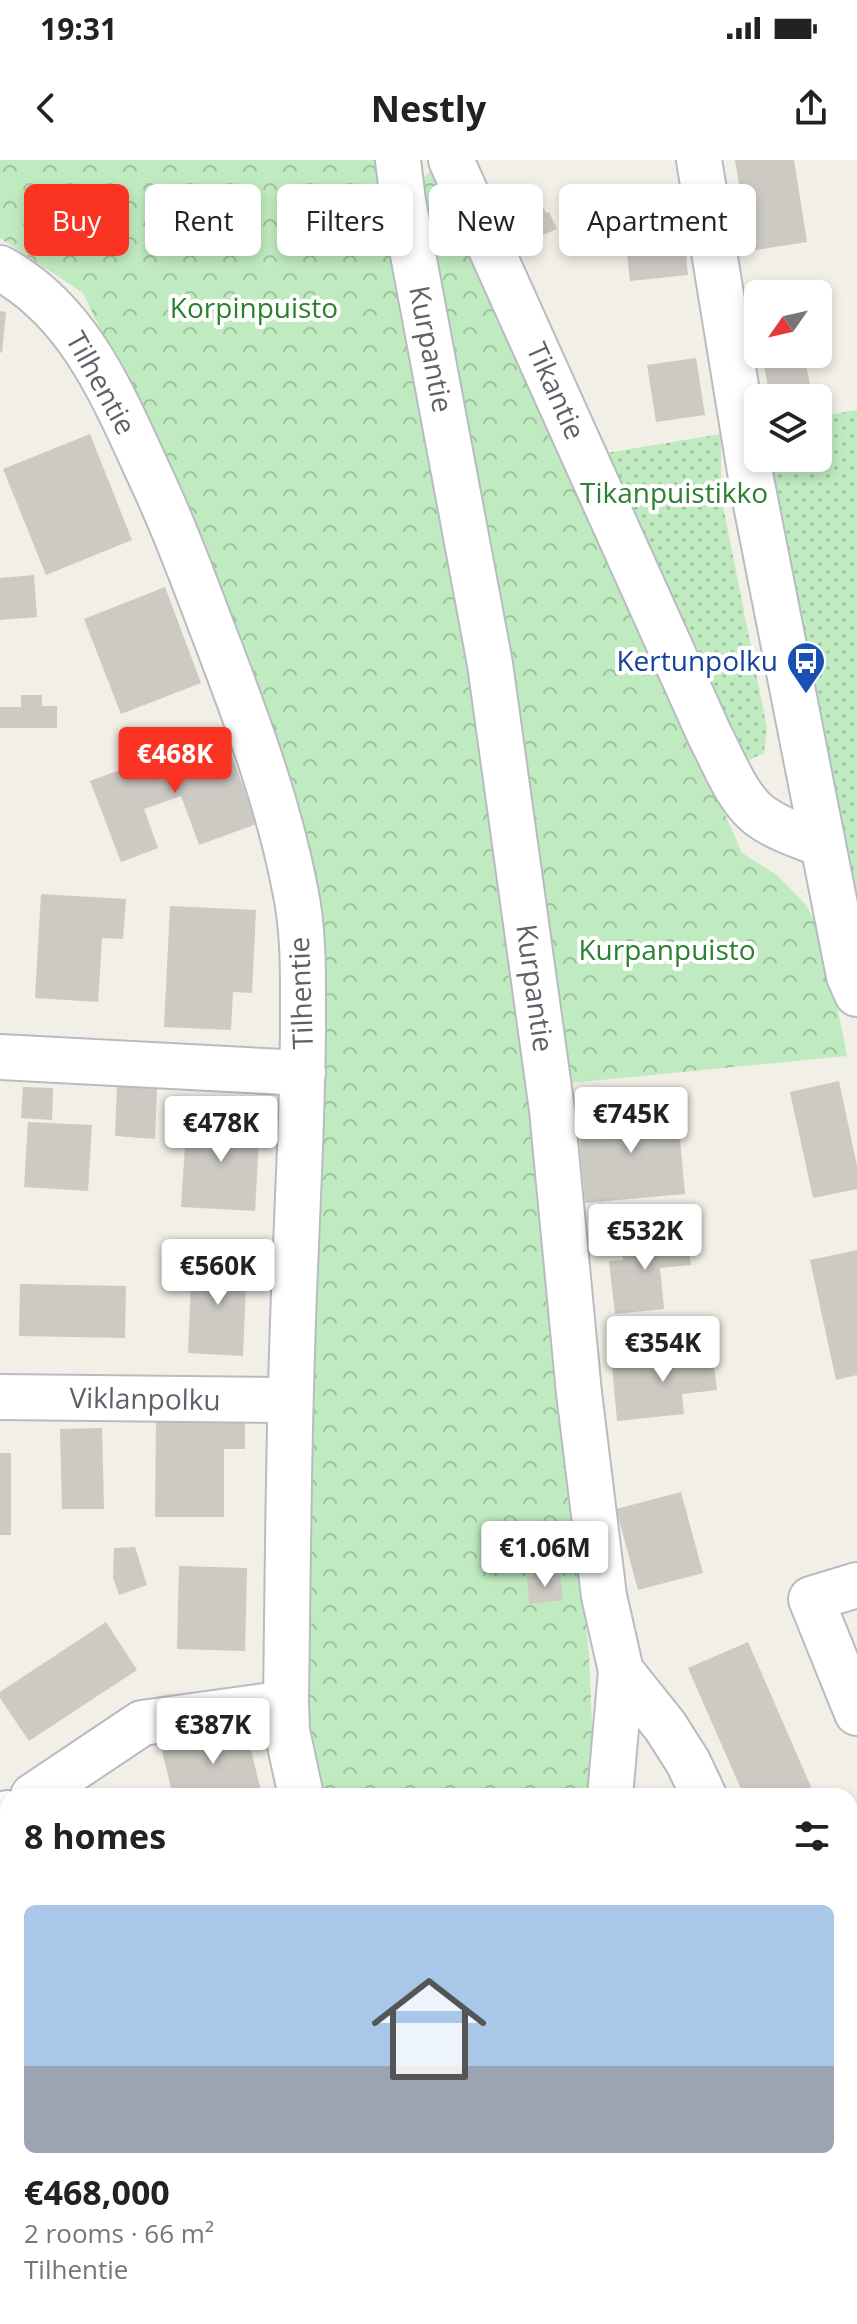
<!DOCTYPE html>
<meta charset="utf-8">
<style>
:root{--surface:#fff;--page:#f6f6f6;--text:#222;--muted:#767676;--line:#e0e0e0;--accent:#fb3322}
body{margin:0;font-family:"Open Sans",sans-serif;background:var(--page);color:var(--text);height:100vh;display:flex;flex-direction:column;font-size:30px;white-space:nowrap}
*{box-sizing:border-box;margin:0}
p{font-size:26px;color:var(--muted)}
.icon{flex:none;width:44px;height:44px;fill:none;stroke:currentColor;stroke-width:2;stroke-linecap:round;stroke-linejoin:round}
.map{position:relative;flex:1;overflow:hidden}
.panel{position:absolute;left:0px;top:1628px;width:858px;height:536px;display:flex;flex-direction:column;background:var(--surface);border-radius:24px 24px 0 0;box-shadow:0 4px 12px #0003}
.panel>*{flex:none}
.hud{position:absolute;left:24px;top:24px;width:810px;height:72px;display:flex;gap:16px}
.needle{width:52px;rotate:236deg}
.tools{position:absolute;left:744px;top:120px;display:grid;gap:16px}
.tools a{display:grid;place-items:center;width:88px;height:88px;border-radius:12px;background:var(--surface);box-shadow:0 4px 12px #0003;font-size:40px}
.price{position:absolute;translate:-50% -68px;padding:0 18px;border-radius:8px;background:#fff;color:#222;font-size:26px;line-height:52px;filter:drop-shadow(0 2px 4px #0008)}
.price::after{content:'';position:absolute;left:50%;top:48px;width:24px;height:18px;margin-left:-12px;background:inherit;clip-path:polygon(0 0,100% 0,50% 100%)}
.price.on{background:var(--accent);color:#fff}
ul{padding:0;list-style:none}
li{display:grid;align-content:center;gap:16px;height:424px;padding:0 24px}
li+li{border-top:2px solid var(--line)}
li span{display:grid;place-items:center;height:248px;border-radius:12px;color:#555}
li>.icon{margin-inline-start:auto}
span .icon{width:144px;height:144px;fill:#fffc;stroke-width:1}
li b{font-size:34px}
h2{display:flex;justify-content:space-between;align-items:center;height:96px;padding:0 24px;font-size:34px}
.pill{padding:0 28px;border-radius:12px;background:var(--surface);box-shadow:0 4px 12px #0003;font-size:28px;line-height:72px}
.pill.on{background:var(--accent);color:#fff}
.status{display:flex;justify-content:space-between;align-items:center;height:56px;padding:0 40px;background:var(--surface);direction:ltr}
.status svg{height:22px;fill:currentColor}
header{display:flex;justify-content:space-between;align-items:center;height:104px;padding:0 24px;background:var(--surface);font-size:36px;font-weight:700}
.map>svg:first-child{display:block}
.forest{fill:url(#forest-crowns)}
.park{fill:url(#park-dots)}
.building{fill:#cccac3}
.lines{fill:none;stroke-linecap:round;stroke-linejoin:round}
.minor-casing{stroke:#b8bcc1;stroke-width:48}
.minor{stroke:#fff;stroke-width:44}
.labels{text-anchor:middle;stroke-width:8;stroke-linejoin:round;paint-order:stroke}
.park-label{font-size:28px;fill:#2b812f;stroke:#fff}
.street-label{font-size:28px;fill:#5d6268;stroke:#fff}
.transit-label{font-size:28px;fill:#164399;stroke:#fff;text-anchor:end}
</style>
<div class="status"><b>19:31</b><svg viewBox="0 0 49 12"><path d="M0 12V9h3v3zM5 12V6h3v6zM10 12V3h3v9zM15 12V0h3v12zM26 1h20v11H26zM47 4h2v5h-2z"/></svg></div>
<header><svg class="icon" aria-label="back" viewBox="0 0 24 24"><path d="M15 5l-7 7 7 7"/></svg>Nestly<svg class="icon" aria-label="share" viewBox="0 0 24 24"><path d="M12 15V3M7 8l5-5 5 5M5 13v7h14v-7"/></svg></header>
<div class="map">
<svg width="857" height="2164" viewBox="0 0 857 2164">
<defs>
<pattern id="forest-crowns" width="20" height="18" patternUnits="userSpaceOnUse" patternTransform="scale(2)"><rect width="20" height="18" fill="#c0ebc0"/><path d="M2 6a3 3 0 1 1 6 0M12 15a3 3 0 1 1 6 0" fill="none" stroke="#9fc2a0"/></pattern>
<pattern id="park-dots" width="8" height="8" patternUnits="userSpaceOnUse" patternTransform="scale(2)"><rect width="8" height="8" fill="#c0ebc0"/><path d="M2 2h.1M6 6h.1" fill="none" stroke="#9fc2a0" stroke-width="1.8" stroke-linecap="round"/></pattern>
</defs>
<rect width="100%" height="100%" fill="#f1efe6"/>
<!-- forest -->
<g class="forest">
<path d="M0,0H377L472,516L529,954L589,1493L595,1636H324L307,1561L325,777L293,623L198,373L83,133L0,78Z"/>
<path d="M431,11L441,16L742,693L777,715L806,745L824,778L847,896L560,924L419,67L422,19Z"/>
</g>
<!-- park -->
<g class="park">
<path d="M857,250V750L766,298H818V257Z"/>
<path d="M721,274V336L767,568L764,593L749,600L742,598L606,293Z"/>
</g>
<!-- building -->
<g class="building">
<path d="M735,0H794L807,82L750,91Z"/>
<path d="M537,35L546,53L549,52L557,69L531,80L516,44Z"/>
<path d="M681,43L688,115L630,121L622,49Z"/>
<path d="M0,151L6,152L2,193L0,192Z"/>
<path d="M762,194H804L812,235L770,238Z"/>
<path d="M696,198L705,255L656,262L647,205Z"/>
<path d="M90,274L132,380L46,415L3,309Z"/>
<path d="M34,415L37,457L0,460V418Z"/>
<path d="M165,427L201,523L121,554L84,459Z"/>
<path d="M21,535H42V546H57V568H0V547H21Z"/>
<path d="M223,572L257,664L199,685L181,636L144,649L158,688L121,702L90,621Z"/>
<path d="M41,734L126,739L123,779L102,778L98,842L35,838Z"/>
<path d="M170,746L256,750L252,833L233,832L231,870L164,867Z"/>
<path d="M839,921L857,1006V1029L813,1038L790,932Z"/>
<path d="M117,926L157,928L155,979L115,976Z"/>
<path d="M23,927L53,928L52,960L21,958Z"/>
<path d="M677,947L685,1034L585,1043L577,955Z"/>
<path d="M187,956L260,961L255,1051L181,1047Z"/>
<path d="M28,962L92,965L88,1031L24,1027Z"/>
<path d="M687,1075L691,1105L660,1108L664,1149L615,1154L609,1101L623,1100L621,1081Z"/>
<path d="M857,1090V1215L836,1220L810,1100Z"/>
<path d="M192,1098L247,1101L243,1196L188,1193Z"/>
<path d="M20,1124L126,1126L125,1178L19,1176Z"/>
<path d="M636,1158L638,1177L616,1179L614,1160Z"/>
<path d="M686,1177L688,1192L712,1189L717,1230L682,1234L684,1254L617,1261L612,1207L667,1201V1194L678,1193L677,1178Z"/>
<path d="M156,1260L245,1262V1289H224V1357H155Z"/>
<path d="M102,1268L104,1349H62L60,1269Z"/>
<rect x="0" y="1293" width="11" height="82"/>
<path d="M681,1332L703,1413L638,1430L616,1349Z"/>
<path d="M135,1387L147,1425L119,1435L113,1418L114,1388Z"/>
<path d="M179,1406L247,1408L245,1491L177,1489Z"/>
<path d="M560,1413L563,1440L529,1444L527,1417Z"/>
<path d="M106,1462L137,1510L29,1581L0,1538V1532Z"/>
<path d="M748,1482L815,1636H744L688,1508Z"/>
<path d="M245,1566L262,1635L173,1636L161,1587Z"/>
<path d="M850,1716L857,1732V1792L850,1795Z"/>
<path d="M8,1724V1759L0,1745V1729Z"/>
<path d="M857,1860V1888L850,1862Z"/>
<path d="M8,1918V2041L0,2042V1919Z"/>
<path d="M371,2156H469L476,2164H377Z"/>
<path d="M586,2156H639L642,2164H589Z"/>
<path d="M764,2156H831L835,2164H767Z"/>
</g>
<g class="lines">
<!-- minor casing -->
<g class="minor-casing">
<g id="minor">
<path d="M398,0L403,41L490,504L552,950L579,1233L604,1436L621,1511L665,1566L688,1602L704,1636"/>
<path d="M451,0L711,578C724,602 737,638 759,655C777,669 801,676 823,685"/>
<path d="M699,0L752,324L849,816L857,834"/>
<path d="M0,108C81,152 115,240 152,320C178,375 198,432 220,489C250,568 279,646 295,729C304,771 303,815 303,858C303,934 299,1010 296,1086C289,1238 288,1390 286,1543L287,1571L301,1636"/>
<path d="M0,897L303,913"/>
<path d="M0,1237L289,1240"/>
<path d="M857,1425L811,1439L857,1553"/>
<path d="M33,1636L142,1563L286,1543"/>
<path d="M610,1636L621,1511"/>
<path d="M0,1658L8,1653"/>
<path d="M0,1852L8,1860"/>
<path d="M850,1967L857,1984"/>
<path d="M0,2125L8,2122"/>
<path d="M311,2156L319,2164"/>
<path d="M545,2156L552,2164"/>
<path d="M685,2156L687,2164"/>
</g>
</g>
<!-- minor -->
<use href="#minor" class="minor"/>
</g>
<!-- icons -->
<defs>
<g id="bus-pin" transform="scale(2)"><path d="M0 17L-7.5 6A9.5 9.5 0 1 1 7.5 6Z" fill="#1a4fb4" stroke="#fff"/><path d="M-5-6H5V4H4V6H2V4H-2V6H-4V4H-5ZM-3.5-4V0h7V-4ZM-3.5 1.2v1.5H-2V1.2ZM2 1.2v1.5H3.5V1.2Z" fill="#fff"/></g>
</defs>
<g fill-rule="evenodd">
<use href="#bus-pin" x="806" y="501"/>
</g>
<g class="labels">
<!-- park labels -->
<g class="park-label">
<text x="254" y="158">Korpinpuisto</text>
<text x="674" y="343">Tikanpuistikko</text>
<text x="667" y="800">Kurpanpuisto</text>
</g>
<!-- street labels -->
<g class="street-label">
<text transform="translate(431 189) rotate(79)" y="10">Kurpantie</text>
<text transform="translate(101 223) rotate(61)" y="10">Tilhentie</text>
<text transform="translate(556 231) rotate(66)" y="10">Tikantie</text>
<text transform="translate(535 828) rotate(82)" y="10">Kurpantie</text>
<text transform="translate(301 833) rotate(-92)" y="10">Tilhentie</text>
<text transform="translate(145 1239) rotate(1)" y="10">Viklanpolku</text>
</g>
<!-- transit labels -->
<g class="transit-label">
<text x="778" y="511">Kertunpolku</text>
</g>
</g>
</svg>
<div class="tools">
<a><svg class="needle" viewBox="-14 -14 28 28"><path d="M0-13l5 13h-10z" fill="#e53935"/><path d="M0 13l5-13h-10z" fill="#767676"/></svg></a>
<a><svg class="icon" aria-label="layers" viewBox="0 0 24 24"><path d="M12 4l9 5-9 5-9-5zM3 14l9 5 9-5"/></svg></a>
</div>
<b class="price on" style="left:175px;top:635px">€468K</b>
<b class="price" style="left:631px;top:995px">€745K</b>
<b class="price" style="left:221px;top:1004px">€478K</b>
<b class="price" style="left:645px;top:1112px">€532K</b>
<b class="price" style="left:218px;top:1147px">€560K</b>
<b class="price" style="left:663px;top:1224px">€354K</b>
<b class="price" style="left:545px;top:1429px">€1.06M</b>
<b class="price" style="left:213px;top:1606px">€387K</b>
<div class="hud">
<a class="pill on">Buy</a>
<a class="pill">Rent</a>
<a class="pill">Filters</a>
<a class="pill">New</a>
<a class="pill">Apartment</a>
</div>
<section class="panel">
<h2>8 homes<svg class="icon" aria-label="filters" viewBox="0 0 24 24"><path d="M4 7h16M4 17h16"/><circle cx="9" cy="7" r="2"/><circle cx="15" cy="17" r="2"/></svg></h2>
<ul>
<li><span style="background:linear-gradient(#a9c7e8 65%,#9aa5b1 0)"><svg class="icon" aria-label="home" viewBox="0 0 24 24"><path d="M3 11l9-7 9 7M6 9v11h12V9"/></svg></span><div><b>€468,000</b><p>2 rooms · 66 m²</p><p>Tilhentie</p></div></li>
</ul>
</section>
</div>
